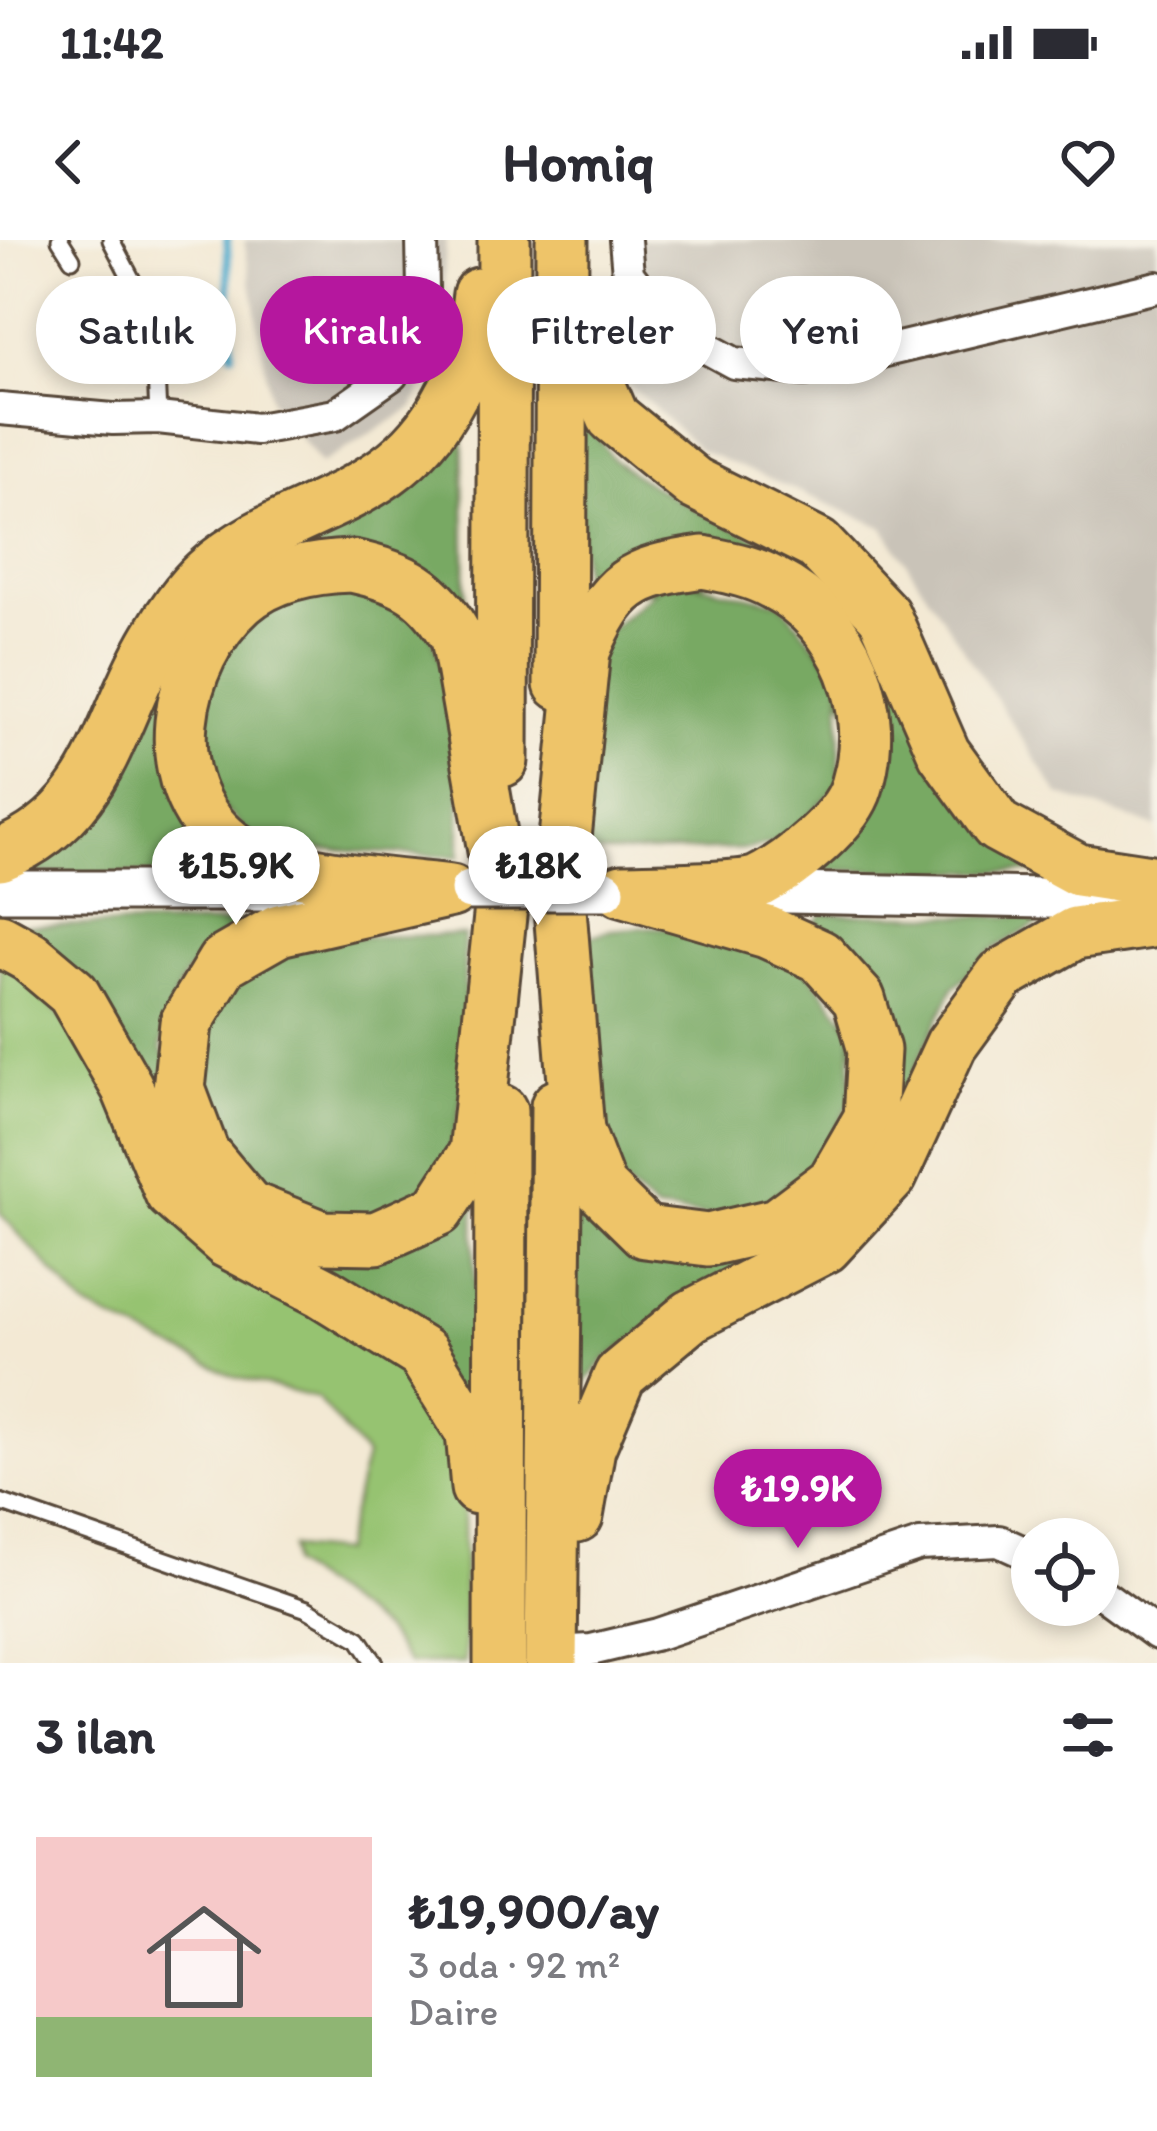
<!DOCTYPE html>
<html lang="tr">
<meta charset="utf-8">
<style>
:root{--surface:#fff;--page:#f2f2f3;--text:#2b2b33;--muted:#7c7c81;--line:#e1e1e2;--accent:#b5179e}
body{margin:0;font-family:Itim,sans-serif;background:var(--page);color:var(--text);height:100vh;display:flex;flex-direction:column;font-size:45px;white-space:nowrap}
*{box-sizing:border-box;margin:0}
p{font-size:39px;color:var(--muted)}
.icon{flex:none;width:66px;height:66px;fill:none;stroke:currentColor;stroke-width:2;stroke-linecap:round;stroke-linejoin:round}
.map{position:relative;height:1423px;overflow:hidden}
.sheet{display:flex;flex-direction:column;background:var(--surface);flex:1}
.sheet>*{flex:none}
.banner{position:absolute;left:36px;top:36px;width:1086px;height:108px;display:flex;gap:24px}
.tools{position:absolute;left:1011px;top:1278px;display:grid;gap:24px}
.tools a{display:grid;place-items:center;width:108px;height:108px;border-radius:50%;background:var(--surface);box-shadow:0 6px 18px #0003;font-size:60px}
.price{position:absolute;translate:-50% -102px;padding:0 27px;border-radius:42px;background:#fff;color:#222;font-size:39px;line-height:78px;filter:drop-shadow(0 3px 6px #0008)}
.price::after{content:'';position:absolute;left:50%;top:72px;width:36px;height:27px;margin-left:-18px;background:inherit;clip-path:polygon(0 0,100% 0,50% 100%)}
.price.on{background:var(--accent);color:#fff}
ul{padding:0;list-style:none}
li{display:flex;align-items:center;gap:36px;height:300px;padding:0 36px}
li+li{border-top:3px solid var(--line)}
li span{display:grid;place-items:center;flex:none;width:336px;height:240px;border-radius:0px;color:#555}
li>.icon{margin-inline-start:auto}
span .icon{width:144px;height:144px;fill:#fffc;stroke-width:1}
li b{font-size:51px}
h2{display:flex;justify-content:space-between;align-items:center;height:144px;padding:0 36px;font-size:51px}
.pill{padding:0 42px;border-radius:54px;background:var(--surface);box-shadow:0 6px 18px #0003;font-size:42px;line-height:108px}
.pill.on{background:var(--accent);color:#fff}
.status{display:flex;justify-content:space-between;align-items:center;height:84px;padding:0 60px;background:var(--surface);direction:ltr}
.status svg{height:33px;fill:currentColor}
header{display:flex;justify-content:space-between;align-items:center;height:156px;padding:0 36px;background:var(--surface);font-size:54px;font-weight:700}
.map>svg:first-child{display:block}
.industrial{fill:#c9c3b8}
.green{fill:#96c371;stroke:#687648;stroke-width:3}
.forest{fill:#78a963;stroke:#5a6a40;stroke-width:3}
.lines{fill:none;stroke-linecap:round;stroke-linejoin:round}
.stream{stroke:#4eabcc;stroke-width:8}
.service-casing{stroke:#574739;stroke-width:21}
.minor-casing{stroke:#574739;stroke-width:36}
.tertiary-casing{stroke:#574739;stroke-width:45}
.trunk-casing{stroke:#574739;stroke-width:57}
.service{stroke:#fff;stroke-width:15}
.minor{stroke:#fff;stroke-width:30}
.tertiary{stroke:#fff;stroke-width:39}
.trunk{stroke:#eec469;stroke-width:51}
.tertiary-bridge-casing{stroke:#574739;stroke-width:45;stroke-linecap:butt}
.tertiary-bridge{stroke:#fff;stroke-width:39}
</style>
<div class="status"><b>11:42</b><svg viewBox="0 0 49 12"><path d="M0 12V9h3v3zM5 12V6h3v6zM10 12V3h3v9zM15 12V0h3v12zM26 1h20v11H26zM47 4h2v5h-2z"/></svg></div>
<header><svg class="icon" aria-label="back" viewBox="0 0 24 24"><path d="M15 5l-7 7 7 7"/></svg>Homiq<svg class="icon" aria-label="heart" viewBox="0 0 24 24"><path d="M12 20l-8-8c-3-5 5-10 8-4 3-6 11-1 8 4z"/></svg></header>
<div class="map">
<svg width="1157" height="1423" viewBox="0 0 1157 1423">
<rect width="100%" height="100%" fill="#f7f3e8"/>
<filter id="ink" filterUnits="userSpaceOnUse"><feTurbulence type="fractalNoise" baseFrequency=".00833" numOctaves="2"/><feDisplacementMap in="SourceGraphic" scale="24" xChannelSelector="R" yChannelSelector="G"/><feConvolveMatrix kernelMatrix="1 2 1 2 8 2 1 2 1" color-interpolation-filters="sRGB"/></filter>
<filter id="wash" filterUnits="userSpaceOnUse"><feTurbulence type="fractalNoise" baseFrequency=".004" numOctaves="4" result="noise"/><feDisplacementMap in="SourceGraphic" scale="48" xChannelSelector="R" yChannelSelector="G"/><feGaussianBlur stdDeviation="2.7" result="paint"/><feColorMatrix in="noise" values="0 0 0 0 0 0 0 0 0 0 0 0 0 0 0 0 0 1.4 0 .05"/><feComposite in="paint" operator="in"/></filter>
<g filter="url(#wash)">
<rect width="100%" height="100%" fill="#f3e9d4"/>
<!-- industrial -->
<g class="industrial">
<path d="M244,0H446L441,99L413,168L321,224L271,161Z"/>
<path d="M619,0H1157V587L1059,555L883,287L700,210L619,135Z"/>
</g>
<!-- green -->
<path class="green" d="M0,715L391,1106L457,1217L463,1269L465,1423H408L384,1390L292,1325V1307L342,1312L366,1216L317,1158L236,1137L85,1067L0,973Z"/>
<!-- forest -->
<g class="forest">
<path d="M573,162L613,219L636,236L711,278L791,314L838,349L1050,632L799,630L876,531L784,329L584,361Z"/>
<path d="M463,166L466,376L349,307L168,431L249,634H0L161,404Z"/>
<path d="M670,338L781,363L841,438L839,545L783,600L748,609L577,614L592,404Z"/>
<path d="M304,342L421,366L461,478L460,617L289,608L254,598L199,543L209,418Z"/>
<path d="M822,674L1040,677L1043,681L992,710L953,748L863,938L604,1120L587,1141L570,1180L567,931L694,1013L872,884L829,701L814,684Z"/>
<path d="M239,683C189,719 170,748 161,809L297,1005L474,937L476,1172L284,1024L0,686Z"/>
<path d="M649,687L708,690L794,713L851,788V861L817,925L760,965L716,977L655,970L604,926L585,698L611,690Z"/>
<path d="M464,695C463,762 477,897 427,947C413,961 389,971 372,981L283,965L227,917L191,830L233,724L347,697Z"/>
</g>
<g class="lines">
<!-- stream -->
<path class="stream" d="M227,0L232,113"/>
</g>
</g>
<g filter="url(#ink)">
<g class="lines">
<!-- service casing -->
<g class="service-casing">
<g id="service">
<path d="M60,0L72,19"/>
<path d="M111,0L154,82L158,178"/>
<path d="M0,1262L307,1369L359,1399L375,1423"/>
</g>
</g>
<!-- minor casing -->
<g class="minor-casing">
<g id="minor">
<path d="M625,0L628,34L670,88L734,123L805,130L1157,47"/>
<path d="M0,169L113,179L158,178L257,189L335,175L392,135L423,49L422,0"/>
<path d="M1098,1351L1157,1394"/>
<path d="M551,1412L591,1410L658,1394L920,1305L999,1301L1032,1316"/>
</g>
</g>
<!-- tertiary casing -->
<g class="tertiary-casing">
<g id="tertiary">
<path d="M0,651H325"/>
<path d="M736,652L1152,660"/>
</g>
</g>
<!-- trunk casing -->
<g class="trunk-casing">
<g id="trunk">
<path d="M580,72L584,110L613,177L694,243L818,305L884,375L944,513L997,586L1078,630L1157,642"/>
<path d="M703,322C727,327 751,331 773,343C847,380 881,469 857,546C847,581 791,625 760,641C743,649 648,649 622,650L767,692L820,716L859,759L874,810L870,878L833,942L777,984L708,1000L645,992L600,948L578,891L559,657L584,411C613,343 631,332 703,322Z"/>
<path d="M352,326C404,337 430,350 457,398L502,657L475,913L438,970L376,998L323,997L248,967L203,913L179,849L186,783L223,722L279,690L451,651C396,644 271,638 229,604C152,543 174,421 241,361C272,334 313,327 352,326Z"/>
<path d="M560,444L562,0"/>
<path d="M502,521L504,0"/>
<path d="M0,615C103,574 107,483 157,399C169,378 189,349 207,333C286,262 393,267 449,159C456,146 466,132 470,118C476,98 476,74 479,54"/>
<path d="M0,700L29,716L73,753L127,847L171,953L227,1002L323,1052L423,1114L472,1193L477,1248"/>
<path d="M577,1276L589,1208L620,1135L691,1076L825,1007L891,936L951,805L1002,735L1075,693L1157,681"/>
<path d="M500,1423L501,871"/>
<path d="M551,1423L557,866"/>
</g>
</g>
<!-- service -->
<use href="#service" class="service"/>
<!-- minor -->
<use href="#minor" class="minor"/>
<!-- tertiary -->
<use href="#tertiary" class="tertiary"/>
<!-- trunk -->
<use href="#trunk" class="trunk"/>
<!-- tertiary-bridge casing -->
<g class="tertiary-bridge-casing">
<path id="tertiary-bridge" d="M470,650H605"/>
</g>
<!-- tertiary-bridge -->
<use href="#tertiary-bridge" class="tertiary-bridge"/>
</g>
</g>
</svg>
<div class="tools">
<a><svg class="icon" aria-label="locate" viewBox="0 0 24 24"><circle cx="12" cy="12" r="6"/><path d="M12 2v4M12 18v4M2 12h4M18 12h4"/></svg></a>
</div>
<b class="price" style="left:236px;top:688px">₺15.9K</b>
<b class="price" style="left:538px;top:688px">₺18K</b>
<b class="price on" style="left:798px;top:1311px">₺19.9K</b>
<div class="banner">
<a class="pill">Satılık</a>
<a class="pill on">Kiralık</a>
<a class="pill">Filtreler</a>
<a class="pill">Yeni</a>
</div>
</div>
<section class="sheet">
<h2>3 ilan<svg class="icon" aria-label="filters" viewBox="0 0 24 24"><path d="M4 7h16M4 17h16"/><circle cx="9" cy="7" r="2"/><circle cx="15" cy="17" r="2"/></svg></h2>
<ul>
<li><span style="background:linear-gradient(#f6c9c9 75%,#8fb573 0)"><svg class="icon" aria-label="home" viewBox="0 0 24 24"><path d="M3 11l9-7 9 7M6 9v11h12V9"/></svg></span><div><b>₺19,900/ay</b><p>3 oda · 92 m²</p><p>Daire</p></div></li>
</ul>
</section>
